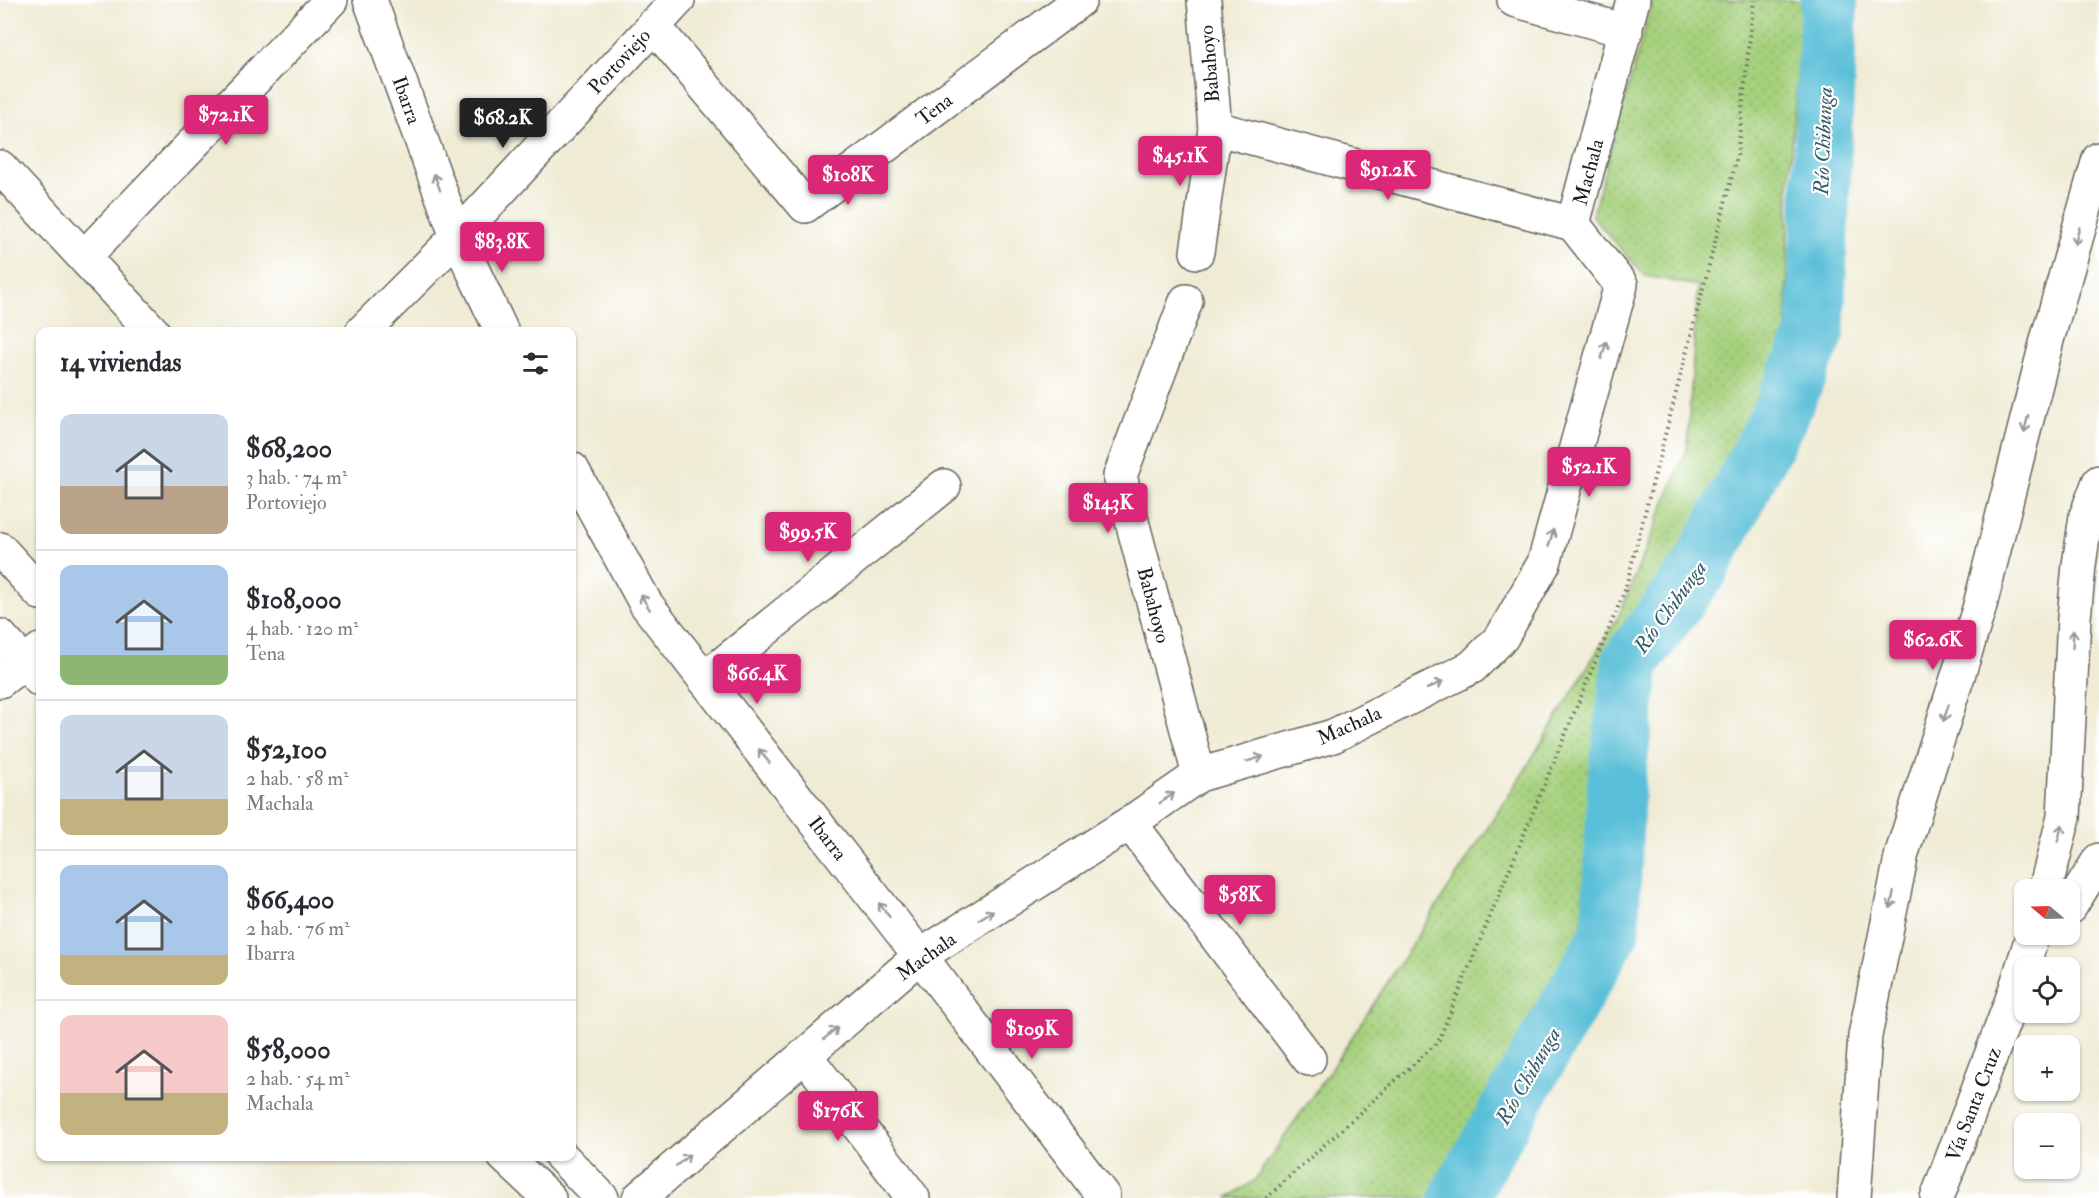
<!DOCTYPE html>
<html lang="es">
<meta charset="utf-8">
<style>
:root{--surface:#fff;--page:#f2f2f3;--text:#2b2b33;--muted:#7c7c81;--line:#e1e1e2;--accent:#db2777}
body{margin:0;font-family:"IM FELL Double Pica",serif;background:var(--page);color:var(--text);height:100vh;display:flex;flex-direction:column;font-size:22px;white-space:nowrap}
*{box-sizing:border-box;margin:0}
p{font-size:20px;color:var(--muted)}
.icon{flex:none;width:33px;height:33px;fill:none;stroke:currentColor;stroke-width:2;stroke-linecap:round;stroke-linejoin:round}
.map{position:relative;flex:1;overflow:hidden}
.panel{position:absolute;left:36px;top:327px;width:540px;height:834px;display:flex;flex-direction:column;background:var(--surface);border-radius:12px;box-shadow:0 2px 4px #0004}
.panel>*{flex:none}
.needle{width:39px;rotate:289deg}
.fabs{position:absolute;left:2014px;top:879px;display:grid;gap:12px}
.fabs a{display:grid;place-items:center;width:66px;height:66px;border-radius:12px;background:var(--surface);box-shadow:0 2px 4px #0004;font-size:30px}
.price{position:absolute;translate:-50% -51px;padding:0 14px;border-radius:6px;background:var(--accent);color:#fff;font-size:20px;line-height:39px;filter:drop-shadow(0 2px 3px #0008)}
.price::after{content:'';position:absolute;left:50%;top:36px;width:18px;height:14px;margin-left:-9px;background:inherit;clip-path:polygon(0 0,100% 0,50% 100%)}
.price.current{background:#222;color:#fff}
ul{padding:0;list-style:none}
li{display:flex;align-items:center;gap:18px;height:150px;padding:0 24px}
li+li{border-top:2px solid var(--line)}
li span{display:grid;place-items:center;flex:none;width:168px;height:120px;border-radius:12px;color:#555}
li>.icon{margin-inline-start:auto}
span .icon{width:72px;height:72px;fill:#fffc;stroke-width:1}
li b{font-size:26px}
h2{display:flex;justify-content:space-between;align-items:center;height:72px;padding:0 24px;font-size:26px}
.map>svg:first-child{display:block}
.grass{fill:url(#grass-dots);stroke:#60764c;stroke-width:1.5}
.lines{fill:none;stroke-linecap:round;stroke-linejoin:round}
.river{stroke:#5abfd8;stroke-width:58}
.minor-casing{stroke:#66645c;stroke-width:36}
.major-casing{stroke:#66645c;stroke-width:36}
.path{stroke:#66645c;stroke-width:4;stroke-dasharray:1.5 4.5;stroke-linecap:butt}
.minor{stroke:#fff;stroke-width:33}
.major{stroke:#fff;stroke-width:33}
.oneway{stroke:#999}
.labels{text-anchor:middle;stroke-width:4.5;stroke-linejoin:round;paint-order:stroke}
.street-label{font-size:20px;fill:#1c1c1c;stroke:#fff}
.water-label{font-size:21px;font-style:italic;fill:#355d67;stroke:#fff}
</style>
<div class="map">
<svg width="2099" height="1198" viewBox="0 0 2099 1198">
<defs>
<pattern id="grass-dots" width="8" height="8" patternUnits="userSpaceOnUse" patternTransform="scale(1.5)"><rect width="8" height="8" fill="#a5d07c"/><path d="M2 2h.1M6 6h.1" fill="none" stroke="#8db26b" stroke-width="1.8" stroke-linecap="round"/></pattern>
</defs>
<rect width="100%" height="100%" fill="#fff"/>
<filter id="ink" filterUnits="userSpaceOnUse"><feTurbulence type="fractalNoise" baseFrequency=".0167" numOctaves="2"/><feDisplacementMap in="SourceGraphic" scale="12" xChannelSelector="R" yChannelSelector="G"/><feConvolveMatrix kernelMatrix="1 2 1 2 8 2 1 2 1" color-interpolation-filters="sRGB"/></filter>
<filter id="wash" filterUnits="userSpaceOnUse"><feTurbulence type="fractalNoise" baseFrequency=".008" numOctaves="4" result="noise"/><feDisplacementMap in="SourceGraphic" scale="24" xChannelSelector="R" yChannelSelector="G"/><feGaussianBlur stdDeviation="1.35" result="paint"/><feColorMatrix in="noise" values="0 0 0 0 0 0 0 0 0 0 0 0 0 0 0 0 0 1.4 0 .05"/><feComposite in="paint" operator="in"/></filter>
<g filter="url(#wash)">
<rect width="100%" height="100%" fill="#efebd4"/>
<!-- grass -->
<path class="grass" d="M1653,0H1803L1789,184L1786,364L1715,498L1605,728L1587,821L1581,944L1474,1133L1433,1198H1228L1255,1180L1341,1054L1520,778L1618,617L1687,449L1698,286L1645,276L1592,216Z"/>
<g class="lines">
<!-- river -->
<path class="river" d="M1458,1198L1610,933L1616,784L1631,661L1701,567L1782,410L1815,334L1829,0"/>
</g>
</g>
<g filter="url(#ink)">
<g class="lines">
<!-- minor casing -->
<g class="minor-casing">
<g id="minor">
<path d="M370,0L457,237L502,332"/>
<path d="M1514,0L1626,31"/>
<path d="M653,25L805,206L1080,0"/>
<path d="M1215,128L1573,224"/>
<path d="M0,167L153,332"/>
<path d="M1197,252L1215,128L1204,0"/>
<path d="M84,257L331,0"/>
<path d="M1186,301L1120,476L1199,775"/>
<path d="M362,332L457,237L678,0"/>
<path d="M572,469L646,604L920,956L1103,1196"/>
<path d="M704,679L944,486"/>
<path d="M0,681L40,650"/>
<path d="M1130,823L1309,1059"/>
<path d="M2045,890L2064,817L2074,618L2079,565L2086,516L2099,482"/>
<path d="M2070,907L2099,860"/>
<path d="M2013,997L2033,934"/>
<path d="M805,1055L913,1198"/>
<path d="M639,1198L920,956L1130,823L1199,775L1333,736L1472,667L1502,637L1544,563L1621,285L1573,224L1633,0"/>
<path d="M1854,1198L1865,1036L1902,853L1979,609L2047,340L2099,159"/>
<path d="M1937,1198L2013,997L2025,978"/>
</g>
</g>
<!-- major casing -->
<g class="major-casing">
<g id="major">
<path d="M0,549L40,593"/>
<path d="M0,636L40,680"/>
<path d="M504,1156L549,1198"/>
<path d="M561,1156L602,1198"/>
</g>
</g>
<!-- path -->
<path class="path" d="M1266,1198L1438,1042L1625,590L1737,157L1754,0"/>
<!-- minor -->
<use href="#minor" class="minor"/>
<!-- major -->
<use href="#major" class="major"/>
</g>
<!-- one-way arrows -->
<defs><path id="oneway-shaft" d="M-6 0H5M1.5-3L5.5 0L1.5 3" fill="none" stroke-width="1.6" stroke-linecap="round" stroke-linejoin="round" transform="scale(1.5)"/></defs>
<g class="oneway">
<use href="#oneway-shaft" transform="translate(437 182) rotate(-110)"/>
<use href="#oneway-shaft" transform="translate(2077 236) rotate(106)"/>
<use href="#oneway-shaft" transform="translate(1604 350) rotate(-74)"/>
<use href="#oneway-shaft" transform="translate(2026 424) rotate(104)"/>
<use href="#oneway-shaft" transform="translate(1551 538) rotate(-74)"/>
<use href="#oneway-shaft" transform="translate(645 602) rotate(-122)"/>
<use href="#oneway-shaft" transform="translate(2073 639) rotate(-87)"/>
<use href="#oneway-shaft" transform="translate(1435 685) rotate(-26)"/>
<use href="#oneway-shaft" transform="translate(1946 713) rotate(108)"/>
<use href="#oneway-shaft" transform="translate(764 756) rotate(-128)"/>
<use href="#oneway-shaft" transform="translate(1255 759) rotate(-17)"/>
<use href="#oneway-shaft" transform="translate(1167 798) rotate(-35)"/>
<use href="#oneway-shaft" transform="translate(2060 833) rotate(-75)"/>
<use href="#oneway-shaft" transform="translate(1892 900) rotate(101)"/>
<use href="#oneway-shaft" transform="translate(884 910) rotate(-128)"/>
<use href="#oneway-shaft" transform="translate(986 915) rotate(-32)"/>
<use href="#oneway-shaft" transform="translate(831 1033) rotate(-41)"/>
<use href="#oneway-shaft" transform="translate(683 1160) rotate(-41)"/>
</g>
</g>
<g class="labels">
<!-- street labels -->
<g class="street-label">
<text transform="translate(619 61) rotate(-47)" y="7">Portoviejo</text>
<text transform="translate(1209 64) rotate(-95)" y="7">Babahoyo</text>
<text transform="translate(407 100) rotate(70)" y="7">Ibarra</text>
<text transform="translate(934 109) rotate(-37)" y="7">Tena</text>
<text transform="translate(1588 172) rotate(-75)" y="7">Machala</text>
<text transform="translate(1154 605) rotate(75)" y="7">Babahoyo</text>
<text transform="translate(1349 725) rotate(-24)" y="7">Machala</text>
<text transform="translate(828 838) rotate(52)" y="7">Ibarra</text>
<text transform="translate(926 956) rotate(-36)" y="7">Machala</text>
<text transform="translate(1973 1104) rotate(-69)" y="7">Vía Santa Cruz</text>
</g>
<!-- water labels -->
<g class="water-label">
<text transform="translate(1823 141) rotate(-88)" y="7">Río Chibunga</text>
<text transform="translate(1670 607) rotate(-54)" y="7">Río Chibunga</text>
<text transform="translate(1528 1076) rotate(-60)" y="7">Río Chibunga</text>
</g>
</g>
</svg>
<div class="fabs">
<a><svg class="needle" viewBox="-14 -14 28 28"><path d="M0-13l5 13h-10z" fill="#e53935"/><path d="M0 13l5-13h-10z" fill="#7c7c81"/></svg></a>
<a><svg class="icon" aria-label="locate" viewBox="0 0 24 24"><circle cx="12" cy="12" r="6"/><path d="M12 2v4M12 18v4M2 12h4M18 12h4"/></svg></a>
<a>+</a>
<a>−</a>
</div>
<b class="price" style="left:226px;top:146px">$72.1K</b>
<b class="price current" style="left:503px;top:149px">$68.2K</b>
<b class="price" style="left:1180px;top:187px">$45.1K</b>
<b class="price" style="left:1388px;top:201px">$91.2K</b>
<b class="price" style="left:848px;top:206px">$108K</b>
<b class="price" style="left:502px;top:273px">$83.8K</b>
<b class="price" style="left:1589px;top:498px">$52.1K</b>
<b class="price" style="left:1108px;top:534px">$143K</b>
<b class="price" style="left:808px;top:563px">$99.5K</b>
<b class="price" style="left:1933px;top:671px">$62.6K</b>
<b class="price" style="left:757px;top:705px">$66.4K</b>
<b class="price" style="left:1240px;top:926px">$58K</b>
<b class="price" style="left:1032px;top:1060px">$109K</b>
<b class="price" style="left:838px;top:1142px">$176K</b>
<section class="panel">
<h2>14 viviendas<svg class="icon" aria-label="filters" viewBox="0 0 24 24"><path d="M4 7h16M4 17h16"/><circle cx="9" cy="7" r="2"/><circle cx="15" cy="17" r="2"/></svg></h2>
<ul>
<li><span style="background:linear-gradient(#c9d6e8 60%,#b9a48a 0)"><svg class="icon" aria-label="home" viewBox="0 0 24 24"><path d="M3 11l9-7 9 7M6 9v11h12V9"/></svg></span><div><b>$68,200</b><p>3 hab. · 74 m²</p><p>Portoviejo</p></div></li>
<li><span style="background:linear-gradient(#a9c7e8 75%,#8fb573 0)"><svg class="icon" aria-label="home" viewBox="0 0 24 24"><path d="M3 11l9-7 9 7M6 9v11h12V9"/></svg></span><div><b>$108,000</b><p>4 hab. · 120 m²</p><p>Tena</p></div></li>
<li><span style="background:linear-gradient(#c9d6e8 70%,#c2b280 0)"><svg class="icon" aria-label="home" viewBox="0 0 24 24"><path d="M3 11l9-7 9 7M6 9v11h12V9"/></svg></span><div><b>$52,100</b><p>2 hab. · 58 m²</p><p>Machala</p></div></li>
<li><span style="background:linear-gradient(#a9c7e8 75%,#c2b280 0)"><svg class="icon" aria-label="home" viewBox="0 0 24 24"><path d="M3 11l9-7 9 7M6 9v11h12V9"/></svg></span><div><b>$66,400</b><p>2 hab. · 76 m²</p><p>Ibarra</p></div></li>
<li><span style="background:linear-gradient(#f6c9c9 65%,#c2b280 0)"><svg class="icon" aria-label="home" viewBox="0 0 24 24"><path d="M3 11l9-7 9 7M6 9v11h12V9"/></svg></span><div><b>$58,000</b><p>2 hab. · 54 m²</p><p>Machala</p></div></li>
</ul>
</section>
</div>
